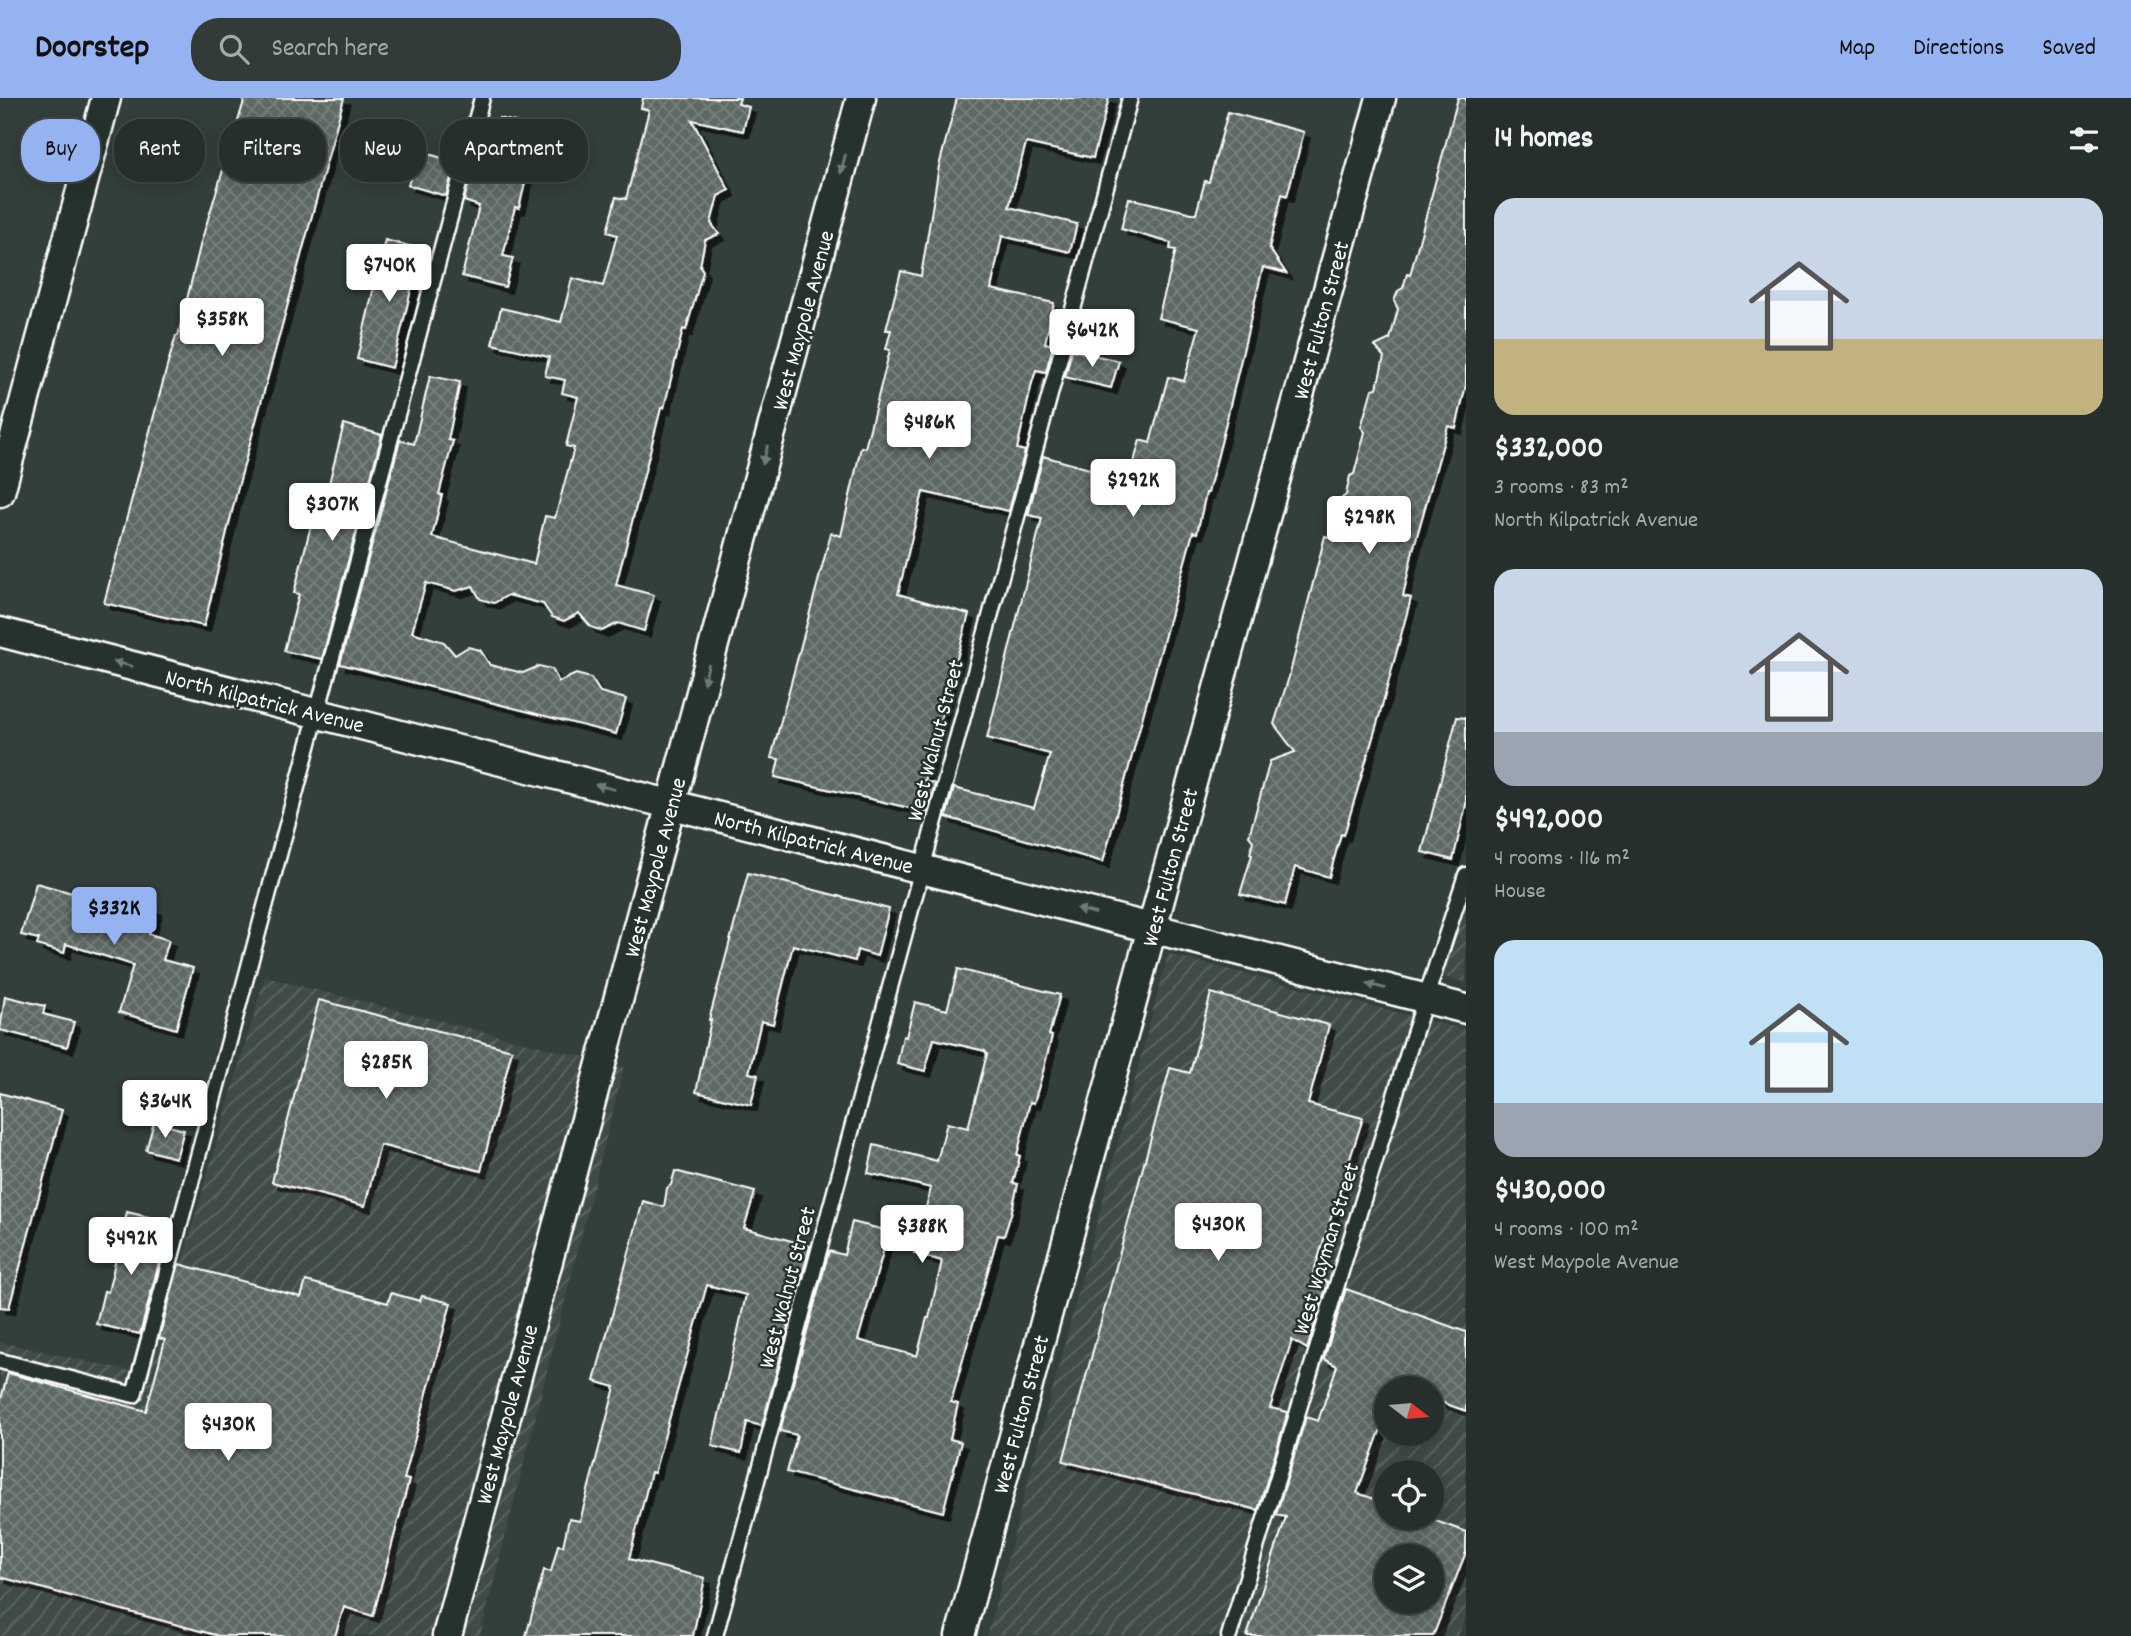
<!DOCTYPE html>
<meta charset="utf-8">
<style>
:root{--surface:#262f2c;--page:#323b38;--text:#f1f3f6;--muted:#a4a9a9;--line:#424a48;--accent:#95b2f1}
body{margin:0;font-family:Dekko,sans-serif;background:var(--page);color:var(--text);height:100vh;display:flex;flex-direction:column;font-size:26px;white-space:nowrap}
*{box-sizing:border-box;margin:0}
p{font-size:23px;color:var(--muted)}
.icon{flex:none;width:38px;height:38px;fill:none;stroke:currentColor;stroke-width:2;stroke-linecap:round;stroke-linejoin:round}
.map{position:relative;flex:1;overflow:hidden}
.side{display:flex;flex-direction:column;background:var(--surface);width:665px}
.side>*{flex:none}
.banner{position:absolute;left:21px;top:21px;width:665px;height:63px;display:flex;gap:14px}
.needle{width:46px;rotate:106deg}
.tools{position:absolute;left:1374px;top:1278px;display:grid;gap:14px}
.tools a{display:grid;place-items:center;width:70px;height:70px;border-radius:50%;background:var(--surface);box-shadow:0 4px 18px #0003,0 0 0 2px var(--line);font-size:35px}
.price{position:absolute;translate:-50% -60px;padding:0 16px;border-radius:7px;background:#fff;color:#222;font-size:23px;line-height:46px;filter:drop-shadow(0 2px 4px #0008)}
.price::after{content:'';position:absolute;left:50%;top:42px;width:21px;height:16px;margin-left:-10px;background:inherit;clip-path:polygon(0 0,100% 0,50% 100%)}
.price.active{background:var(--accent);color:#111}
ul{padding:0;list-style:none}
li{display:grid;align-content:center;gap:14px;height:371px;padding:0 28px}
li span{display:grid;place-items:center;height:217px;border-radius:21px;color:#555}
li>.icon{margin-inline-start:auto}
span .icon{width:126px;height:126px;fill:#fffc;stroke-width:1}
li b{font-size:30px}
h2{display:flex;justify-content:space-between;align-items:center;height:84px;padding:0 28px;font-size:30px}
.pill{padding:0 24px;border-radius:28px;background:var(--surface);box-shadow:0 4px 18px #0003,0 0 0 2px var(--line);font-size:24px;line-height:63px}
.pill.active{background:var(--accent);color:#111}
header{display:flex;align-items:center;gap:42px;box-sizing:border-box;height:98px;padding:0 35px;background:var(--accent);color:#111}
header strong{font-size:33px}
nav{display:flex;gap:38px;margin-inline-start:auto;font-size:24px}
.search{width:490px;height:63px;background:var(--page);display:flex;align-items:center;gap:18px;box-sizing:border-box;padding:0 24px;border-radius:28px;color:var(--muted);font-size:26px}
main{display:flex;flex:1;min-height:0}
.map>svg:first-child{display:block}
.industrial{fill:url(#industrial-furrows);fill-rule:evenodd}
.building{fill:url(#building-cross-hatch);stroke:#fff;stroke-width:2;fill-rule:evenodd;filter:url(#shadow)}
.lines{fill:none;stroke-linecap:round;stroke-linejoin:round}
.service-casing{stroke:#fff;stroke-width:19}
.minor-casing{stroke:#fff;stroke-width:33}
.service{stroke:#26332d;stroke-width:14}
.minor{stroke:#26332d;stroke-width:28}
.oneway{fill:#727a76}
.labels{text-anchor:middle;stroke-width:5;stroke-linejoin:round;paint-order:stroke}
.street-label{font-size:23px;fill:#fff;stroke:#26332d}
</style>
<header>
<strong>Doorstep</strong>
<div class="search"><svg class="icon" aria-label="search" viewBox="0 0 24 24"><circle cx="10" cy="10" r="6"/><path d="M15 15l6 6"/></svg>Search here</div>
<nav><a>Map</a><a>Directions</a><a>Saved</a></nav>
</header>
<main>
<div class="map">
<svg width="1466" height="1538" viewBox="0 0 1466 1538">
<defs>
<pattern id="industrial-furrows" width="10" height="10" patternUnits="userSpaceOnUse" patternTransform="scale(1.75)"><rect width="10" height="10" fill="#404c47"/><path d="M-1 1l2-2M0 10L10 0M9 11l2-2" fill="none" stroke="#5d6763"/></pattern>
<pattern id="building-cross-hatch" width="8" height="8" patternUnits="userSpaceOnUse" patternTransform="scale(1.75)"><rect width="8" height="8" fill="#5f6964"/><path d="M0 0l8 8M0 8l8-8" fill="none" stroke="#77807b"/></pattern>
<filter id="shadow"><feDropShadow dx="6" dy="6" stdDeviation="0" flood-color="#0009"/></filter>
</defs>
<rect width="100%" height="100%" fill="#333f3a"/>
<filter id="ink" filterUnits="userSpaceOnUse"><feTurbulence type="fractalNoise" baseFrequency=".0143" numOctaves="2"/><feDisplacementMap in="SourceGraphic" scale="14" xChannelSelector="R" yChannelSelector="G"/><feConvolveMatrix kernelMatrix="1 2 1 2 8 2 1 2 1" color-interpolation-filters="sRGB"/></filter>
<g filter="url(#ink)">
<!-- industrial -->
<g class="industrial">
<path d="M1466,777V885L1434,876Z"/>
<path d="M1168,856L1466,932V1518L1458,1538H987ZM1386,1290H1432V1335H1386ZM1386,1374H1432V1419H1386ZM1386,1458H1432V1503H1386Z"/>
<path d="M265,879L624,969L480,1538H0V1244L149,1277Z"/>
</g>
<!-- building -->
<g class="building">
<path d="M245,0H344L238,389L204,528L104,505L168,265L176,238H178L201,144Z"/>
<path d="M643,0H740L738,6L749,9L743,33L692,22L729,92L718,98L711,125L719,136L705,142L700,168L703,173L686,232L683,231L664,310H661L616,487L654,497L644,533L618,525L602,533L591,529L579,515L564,523L552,519L543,506L508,497L494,505L480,501L473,488L456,493L426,485L412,534L444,544L455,557L468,549L480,552L490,567L523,575L539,568L552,571L559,584L576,576L591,580L600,594L626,601L616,636L340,566L400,342L414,346L430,278L460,284L448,342L453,343L439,396L442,397L432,439L534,466L545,418L555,420L574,350L566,348L578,299L562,295L565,282L545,278L549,259L492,246L501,210L561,224L572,180L603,188L617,137L607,134L616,99L626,101L649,12L641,10Z"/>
<path d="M957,0H1109L1093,60L1026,45L1009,109L1077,126L1070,154L1002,138L991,191L1054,205L1045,245L1053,247L1046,274L1036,272L1032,285L1017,351L1025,353L1009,413L923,394L898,496L969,516L924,683L935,686L927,714L775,679L779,661L771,660L831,435L841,438L861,349L865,350L890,252L886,251L891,232H886L901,173L921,178L939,68Z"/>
<path d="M1458,0H1466V287L1456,330L1448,328L1413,452L1403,498L1411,500L1379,619L1344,737L1341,736L1329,779L1295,769L1285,807L1240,796L1252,757L1250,756L1253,743L1249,738L1270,663L1295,654L1274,626L1289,579L1325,438L1329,439L1342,400L1346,397L1350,378L1354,376L1365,334L1361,329L1372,291L1377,290L1384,259L1375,248L1390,241L1398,211L1394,203L1398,193L1403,190L1407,176L1410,177Z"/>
<path d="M1228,14L1304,34L1287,98L1282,96L1269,150L1286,175L1263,169L1221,345L1208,395H1206L1197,435L1193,434L1103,764L946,719L954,690L1034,710L1050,656L987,640L1042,420L1028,417L1043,358L1129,382L1140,342L1150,345L1168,279L1184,283L1199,230L1158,220L1176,152L1170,151L1171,145L1121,131L1129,100L1196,116L1205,83L1209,84Z"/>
<path d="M499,20L531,28L520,71L528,73L519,110L515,109L503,158L513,160L505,189L462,178L479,108L464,103L473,69L484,72Z"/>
<path d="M419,53L455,64L446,98L408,87Z"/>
<path d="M385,142L421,151L392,270L357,261Z"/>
<path d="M1072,252L1119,263L1111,290L1065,279Z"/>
<path d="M344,326L382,337L322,561L284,553L299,496L294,495L312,423L319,425Z"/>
<path d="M1457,619L1466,620V707L1453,762L1422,754Z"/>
<path d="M748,775L889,811L877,858L857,852L855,863L793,847L773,926L761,923L749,975L758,977L751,1007L696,994L711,922H709Z"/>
<path d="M36,785L94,801L97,794L156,811L149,836L169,842L163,862L193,870L176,931L119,914L133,867L66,846L64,855L37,847L39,841L21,837Z"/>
<path d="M958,871L1060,897L1049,937L1052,938L1044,970L1034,1005L1030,1004L1017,1057L1020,1058L1013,1085L1018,1086L1011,1116L1004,1138L998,1137L951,1304L958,1306L950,1341L961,1344L943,1414L787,1374L797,1337L780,1333L829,1153L844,1157L852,1124L889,1133L858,1242L917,1258L927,1220H929L942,1163L914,1155L931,1090L868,1075L874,1047L937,1063L947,1025L968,1030L987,956L985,953L934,941L925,973L897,966L903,938L906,939L915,904L947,912Z"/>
<path d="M1211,895L1329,927L1308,1006L1363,1020L1312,1179L1328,1184L1307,1251L1292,1242L1270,1310L1288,1314L1258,1412L1063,1363L1170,970L1190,975Z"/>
<path d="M5,898L45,908L43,916L74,924L67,949L0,932Z"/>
<path d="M319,902L512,952L481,1073L380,1047L365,1108L272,1084Z"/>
<path d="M0,995L62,1012L9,1210L0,1209Z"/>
<path d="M154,1024L184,1032L176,1060L146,1052Z"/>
<path d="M675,1073L755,1094L744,1130L810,1148L762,1328L747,1324L741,1355L712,1348L746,1197L707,1187L654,1375L651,1374L629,1461L705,1480L693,1538H526L544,1472L551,1474L558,1447L563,1448L569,1421L580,1423L615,1289L594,1283L643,1103L664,1109L667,1090L671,1087Z"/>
<path d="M127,1114L157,1121L148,1158L160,1161L140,1236L96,1226L104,1193L108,1194Z"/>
<path d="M179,1166L301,1199L306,1183L388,1205L391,1195L420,1203L422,1198L451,1205L404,1381L409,1382L373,1518L344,1509L335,1538H219L0,1479V1305L8,1275L146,1313L165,1242L159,1240Z"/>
<path d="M1346,1191L1466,1234V1313L1432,1301V1290H1401L1386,1284V1317L1357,1395L1386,1405V1419H1425L1466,1434V1454L1433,1538H1247L1286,1419L1276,1417L1306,1319L1318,1323L1337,1268L1324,1261ZM1386,1458H1432V1503H1386Z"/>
</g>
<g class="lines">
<!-- service casing -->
<g class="service-casing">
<g id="service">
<path d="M0,1263L134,1297L482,0"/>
<path d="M715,1538L1130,0"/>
<path d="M1229,1538L1413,939L1466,777"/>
</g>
</g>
<!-- minor casing -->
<g class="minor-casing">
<g id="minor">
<path d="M0,394L106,0"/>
<path d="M0,534L1466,911"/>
<path d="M447,1538L861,0"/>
<path d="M960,1538L1164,786L1381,0"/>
</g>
</g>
<!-- service -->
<use href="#service" class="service"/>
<!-- minor -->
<use href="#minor" class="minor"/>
</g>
<!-- one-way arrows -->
<defs><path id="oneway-solid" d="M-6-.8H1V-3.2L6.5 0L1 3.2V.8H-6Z" transform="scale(1.75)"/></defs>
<g class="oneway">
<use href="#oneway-solid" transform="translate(843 66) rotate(105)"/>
<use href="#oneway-solid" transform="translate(765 357) rotate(105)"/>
<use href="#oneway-solid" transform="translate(123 566) rotate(-166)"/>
<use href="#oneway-solid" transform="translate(706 576) rotate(105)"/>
<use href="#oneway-solid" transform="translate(605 689) rotate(-166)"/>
<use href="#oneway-solid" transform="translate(1086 813) rotate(-166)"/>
<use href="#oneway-solid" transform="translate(1376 888) rotate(-165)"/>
</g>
</g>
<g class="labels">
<!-- street labels -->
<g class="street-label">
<text transform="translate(802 222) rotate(-75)" y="8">West Maypole Avenue</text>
<text transform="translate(1320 222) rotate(-75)" y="8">West Fulton Street</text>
<text transform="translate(265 602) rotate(14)" y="8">North Kilpatrick Avenue</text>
<text transform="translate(934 642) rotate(-75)" y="8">West Walnut Street</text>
<text transform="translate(814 743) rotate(14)" y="8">North Kilpatrick Avenue</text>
<text transform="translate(654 769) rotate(-75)" y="8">West Maypole Avenue</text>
<text transform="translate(1169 769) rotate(-75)" y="8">West Fulton Street</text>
<text transform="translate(1325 1150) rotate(-73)" y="8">West Wayman Street</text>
<text transform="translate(786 1189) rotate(-75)" y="8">West Walnut Street</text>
<text transform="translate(506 1316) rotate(-75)" y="8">West Maypole Avenue</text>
<text transform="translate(1020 1316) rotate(-75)" y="8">West Fulton Street</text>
</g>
</g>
</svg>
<div class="tools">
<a><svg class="needle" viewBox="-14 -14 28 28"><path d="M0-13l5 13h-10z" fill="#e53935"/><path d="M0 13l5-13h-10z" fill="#a4a9a9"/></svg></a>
<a><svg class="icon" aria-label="locate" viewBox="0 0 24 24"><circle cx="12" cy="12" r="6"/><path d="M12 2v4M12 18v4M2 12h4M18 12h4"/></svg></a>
<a><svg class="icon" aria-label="layers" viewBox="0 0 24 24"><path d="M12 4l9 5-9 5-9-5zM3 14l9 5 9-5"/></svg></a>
</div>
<b class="price" style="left:389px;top:206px">$740K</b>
<b class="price" style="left:222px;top:260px">$358K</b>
<b class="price" style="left:1092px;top:271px">$642K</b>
<b class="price" style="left:929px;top:363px">$486K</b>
<b class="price" style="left:1133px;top:421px">$292K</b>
<b class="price" style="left:332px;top:445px">$307K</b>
<b class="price" style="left:1369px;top:458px">$298K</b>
<b class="price active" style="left:114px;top:849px">$332K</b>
<b class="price" style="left:386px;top:1003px">$285K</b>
<b class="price" style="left:165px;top:1042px">$364K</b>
<b class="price" style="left:1218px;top:1165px">$430K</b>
<b class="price" style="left:922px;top:1167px">$388K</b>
<b class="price" style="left:131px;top:1179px">$492K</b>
<b class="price" style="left:228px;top:1365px">$430K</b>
<div class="banner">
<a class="pill active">Buy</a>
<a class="pill">Rent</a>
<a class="pill">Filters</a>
<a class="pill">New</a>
<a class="pill">Apartment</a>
</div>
</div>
<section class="side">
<h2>14 homes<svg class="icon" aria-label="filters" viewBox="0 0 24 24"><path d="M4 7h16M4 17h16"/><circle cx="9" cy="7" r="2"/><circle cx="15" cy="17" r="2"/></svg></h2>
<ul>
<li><span style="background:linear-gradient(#c9d6e8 65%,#c2b280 0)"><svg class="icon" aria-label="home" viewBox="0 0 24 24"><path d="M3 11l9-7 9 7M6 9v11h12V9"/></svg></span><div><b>$332,000</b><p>3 rooms · 83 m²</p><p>North Kilpatrick Avenue</p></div></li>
<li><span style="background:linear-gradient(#c9d6e8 75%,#9aa5b1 0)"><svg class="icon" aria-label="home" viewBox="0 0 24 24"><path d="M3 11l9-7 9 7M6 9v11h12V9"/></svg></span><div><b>$492,000</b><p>4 rooms · 116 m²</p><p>House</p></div></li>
<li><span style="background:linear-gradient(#bfe0f5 75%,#9aa5b1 0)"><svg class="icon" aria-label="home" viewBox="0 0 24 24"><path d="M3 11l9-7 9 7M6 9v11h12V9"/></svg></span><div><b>$430,000</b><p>4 rooms · 100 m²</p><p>West Maypole Avenue</p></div></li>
</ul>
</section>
</main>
